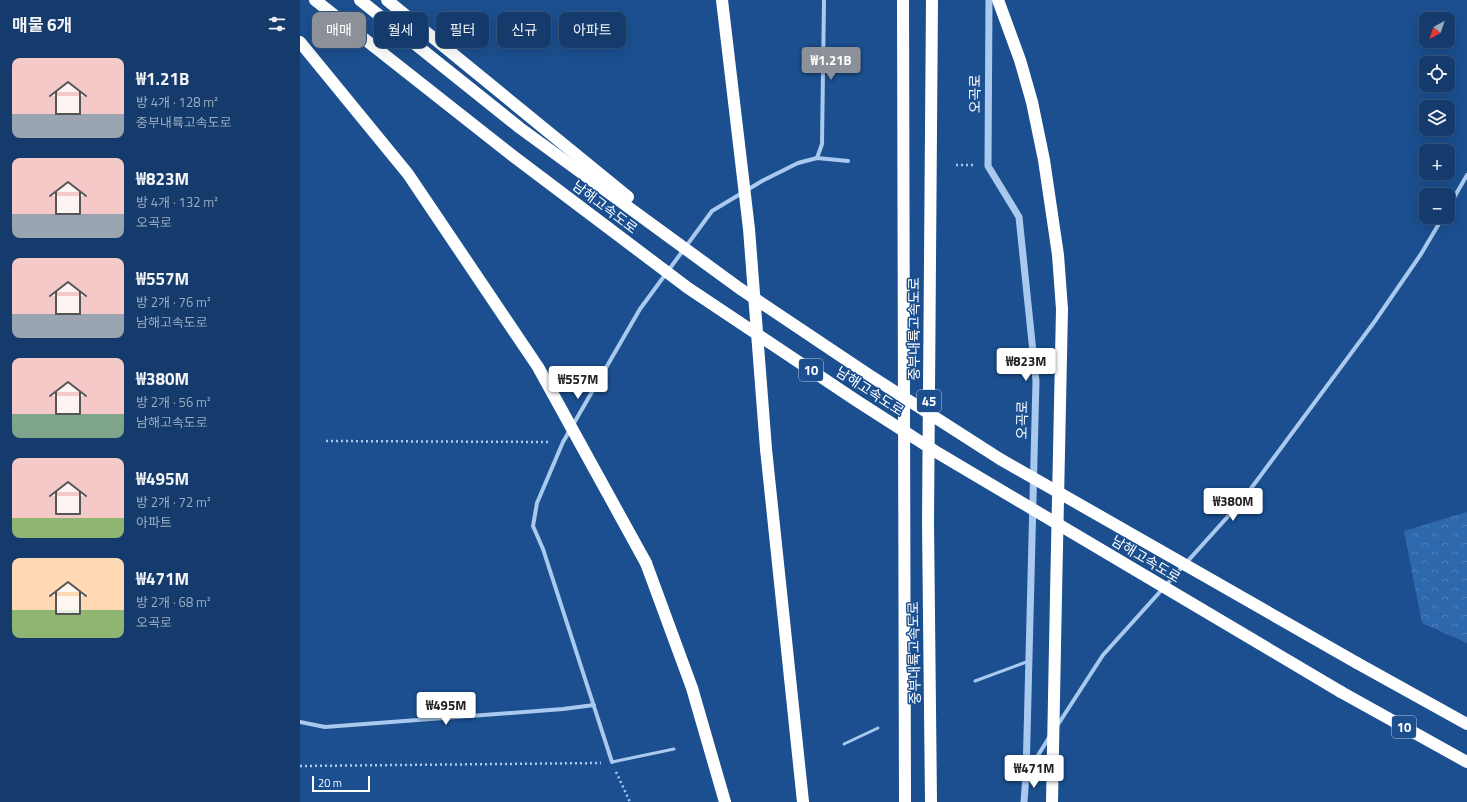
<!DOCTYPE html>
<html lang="ko">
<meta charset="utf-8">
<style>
:root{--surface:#143b6b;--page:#1d4271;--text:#f1f3f6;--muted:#9dadc1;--line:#33557e;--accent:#8c9099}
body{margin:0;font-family:"Titillium Web","Noto Sans KR",sans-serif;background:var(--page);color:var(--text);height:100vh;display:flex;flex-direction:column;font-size:15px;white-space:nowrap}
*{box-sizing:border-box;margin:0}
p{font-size:13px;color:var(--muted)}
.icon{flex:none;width:22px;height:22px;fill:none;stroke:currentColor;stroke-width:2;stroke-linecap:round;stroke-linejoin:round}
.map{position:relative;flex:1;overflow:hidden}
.side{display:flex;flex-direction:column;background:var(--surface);width:300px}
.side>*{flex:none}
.top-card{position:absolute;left:12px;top:12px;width:380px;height:36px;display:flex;gap:8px}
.needle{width:26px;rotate:220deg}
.controls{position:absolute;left:1119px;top:12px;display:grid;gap:8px}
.controls a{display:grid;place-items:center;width:36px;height:36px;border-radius:8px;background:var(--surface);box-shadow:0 4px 16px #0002,0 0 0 1px var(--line);font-size:20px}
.scale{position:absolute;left:12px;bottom:10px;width:58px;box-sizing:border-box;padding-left:4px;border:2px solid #fff;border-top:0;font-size:11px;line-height:14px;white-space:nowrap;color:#fff;-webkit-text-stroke:3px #1b4f8f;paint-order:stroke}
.price{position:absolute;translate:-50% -34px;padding:0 9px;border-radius:4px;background:#fff;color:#222;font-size:13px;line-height:26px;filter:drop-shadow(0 1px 2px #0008)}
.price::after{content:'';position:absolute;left:50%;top:24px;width:12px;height:9px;margin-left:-6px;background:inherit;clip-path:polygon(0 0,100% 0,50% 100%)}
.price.on{background:var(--accent);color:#fff}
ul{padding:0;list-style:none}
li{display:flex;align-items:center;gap:12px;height:100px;padding:0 12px}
li span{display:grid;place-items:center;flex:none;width:112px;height:80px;border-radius:8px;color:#555}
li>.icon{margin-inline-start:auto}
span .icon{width:48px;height:48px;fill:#fffc;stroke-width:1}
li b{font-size:17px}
h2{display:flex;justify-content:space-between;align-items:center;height:48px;padding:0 12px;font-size:17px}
.pill{padding:0 14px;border-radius:8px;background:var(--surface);box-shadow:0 4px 16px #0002,0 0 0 1px var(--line);font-size:14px;line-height:36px}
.pill.on{background:var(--accent);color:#fff}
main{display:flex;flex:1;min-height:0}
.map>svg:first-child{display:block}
.forest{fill:url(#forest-crowns)}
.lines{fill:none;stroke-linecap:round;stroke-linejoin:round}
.path{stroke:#a9c9ee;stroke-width:2.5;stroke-dasharray:2 3;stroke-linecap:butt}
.service{stroke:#a9c9ee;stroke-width:3}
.minor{stroke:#a9c9ee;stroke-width:4}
.tertiary{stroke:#a9c9ee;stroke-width:7}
.motorway{stroke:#fff;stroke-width:12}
.motorway-bridge{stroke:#fff;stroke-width:12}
.labels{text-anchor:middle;stroke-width:3;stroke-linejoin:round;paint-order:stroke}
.shield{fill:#1b4f8f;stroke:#bbcadd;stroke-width:1}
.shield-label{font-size:13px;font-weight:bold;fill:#fff}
.street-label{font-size:14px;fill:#fff;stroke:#1b4f8f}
</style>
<main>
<section class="side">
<h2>매물 6개<svg class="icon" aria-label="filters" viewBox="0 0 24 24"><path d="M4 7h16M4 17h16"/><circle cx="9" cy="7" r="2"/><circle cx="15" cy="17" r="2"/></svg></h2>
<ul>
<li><span style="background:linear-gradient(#f6c9c9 70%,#9aa5b1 0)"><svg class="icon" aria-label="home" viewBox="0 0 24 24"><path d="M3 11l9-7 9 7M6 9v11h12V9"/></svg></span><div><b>₩1.21B</b><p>방 4개 · 128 m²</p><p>중부내륙고속도로</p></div></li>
<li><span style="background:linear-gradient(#f6c9c9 70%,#9aa5b1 0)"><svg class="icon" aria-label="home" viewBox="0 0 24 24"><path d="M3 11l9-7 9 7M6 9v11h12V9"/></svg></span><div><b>₩823M</b><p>방 4개 · 132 m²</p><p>오곡로</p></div></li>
<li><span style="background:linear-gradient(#f6c9c9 70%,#9aa5b1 0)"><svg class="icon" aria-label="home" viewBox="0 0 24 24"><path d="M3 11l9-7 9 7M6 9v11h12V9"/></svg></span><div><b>₩557M</b><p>방 2개 · 76 m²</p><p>남해고속도로</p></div></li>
<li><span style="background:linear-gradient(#f6c9c9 70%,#7fa58c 0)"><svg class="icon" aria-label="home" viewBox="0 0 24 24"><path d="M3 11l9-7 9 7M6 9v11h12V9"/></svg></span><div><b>₩380M</b><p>방 2개 · 56 m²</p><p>남해고속도로</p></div></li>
<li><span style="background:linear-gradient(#f6c9c9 75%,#8fb573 0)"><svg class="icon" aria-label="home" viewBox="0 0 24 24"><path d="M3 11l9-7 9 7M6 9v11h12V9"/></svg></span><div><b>₩495M</b><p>방 2개 · 72 m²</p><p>아파트</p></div></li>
<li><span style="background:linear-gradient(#ffd9b3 65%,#8fb573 0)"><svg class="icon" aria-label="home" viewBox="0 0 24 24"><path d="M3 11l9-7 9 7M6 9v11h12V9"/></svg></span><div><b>₩471M</b><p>방 2개 · 68 m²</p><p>오곡로</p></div></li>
</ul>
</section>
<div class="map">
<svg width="1167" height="802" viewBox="0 0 1167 802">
<defs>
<pattern id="forest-crowns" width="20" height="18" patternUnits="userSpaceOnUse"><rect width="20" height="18" fill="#2e69ad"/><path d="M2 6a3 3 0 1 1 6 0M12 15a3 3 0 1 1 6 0" fill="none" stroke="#4d80b9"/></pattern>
</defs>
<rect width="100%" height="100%" fill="#1b4f8f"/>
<!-- forest -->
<path class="forest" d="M1167,512V643L1122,623L1104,531Z"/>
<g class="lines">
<!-- path -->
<g class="path">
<path d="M656,165H675"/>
<path d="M26,441L250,442"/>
<path d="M0,766L301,763"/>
<path d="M316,772L330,802"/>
</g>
<!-- service -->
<g class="service">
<path d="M675,681L729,661"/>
<path d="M544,744L578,728"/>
<path d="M312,762L374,749"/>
</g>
<!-- minor -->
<g class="minor">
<path d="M517,158L522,144L524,0"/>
<path d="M1148,208L1167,175"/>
<path d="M0,722L25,727L263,709L294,705"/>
<path d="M757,726L803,655L941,502L1075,321L1121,254L1143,217"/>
<path d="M312,762L243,549L233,526L237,503L263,442L340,309L412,211L462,181L498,163L517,158L548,161"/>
<path d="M727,773L750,736"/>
</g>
<!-- tertiary -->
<path class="tertiary" d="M689,0L688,166L719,217L736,381L726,775L724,802"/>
<!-- motorway -->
<g class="motorway">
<path d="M603,0L605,802"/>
<path d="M698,0L720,60L732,102L744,160L758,255L762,309L756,595"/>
<path d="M466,449L503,802"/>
<path d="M346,563L392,688L425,802"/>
<path d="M1057,663L1167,724"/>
<path d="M1041,692L1167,762"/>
<path d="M631,802L628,522L632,0"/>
</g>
<!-- motorway-bridge -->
<g class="motorway-bridge">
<path d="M15,0L213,156L388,288L557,401L638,453L1041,692"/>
<path d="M60,0L220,128L439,288L569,375L700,459L1057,663"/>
<path d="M87,0L328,197"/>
<path d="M422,0L449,229L466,449"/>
<path d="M0,42L108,174L238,367L346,563"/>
<path d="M752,802L756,595"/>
</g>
</g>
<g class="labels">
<!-- shield labels -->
<g class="shield">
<rect x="499" y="359" width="24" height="22" rx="3"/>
<rect x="617" y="390" width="24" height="22" rx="3"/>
<rect x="1092" y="716" width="24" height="22" rx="3"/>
</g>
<g class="shield-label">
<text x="511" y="375">10</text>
<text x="629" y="406">45</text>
<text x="1104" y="732">10</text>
</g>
<!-- street labels -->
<g class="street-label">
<text transform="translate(675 94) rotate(-90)" y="5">오곡로</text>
<text transform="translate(305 207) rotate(37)" y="5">남해고속도로</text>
<text transform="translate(614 329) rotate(-90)" y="5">중부내륙고속도로</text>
<text transform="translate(570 391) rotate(33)" y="5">남해고속도로</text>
<text transform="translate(722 420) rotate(-89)" y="5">오곡로</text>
<text transform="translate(846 559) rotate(31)" y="5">남해고속도로</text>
<text transform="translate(614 653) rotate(-91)" y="5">중부내륙고속도로</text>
</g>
</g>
</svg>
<div class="controls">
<a><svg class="needle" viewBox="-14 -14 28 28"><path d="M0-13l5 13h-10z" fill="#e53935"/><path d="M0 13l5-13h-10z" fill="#9dadc1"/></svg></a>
<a><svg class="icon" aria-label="locate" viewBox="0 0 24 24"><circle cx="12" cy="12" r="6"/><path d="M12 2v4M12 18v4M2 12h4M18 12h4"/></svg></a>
<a><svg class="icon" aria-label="layers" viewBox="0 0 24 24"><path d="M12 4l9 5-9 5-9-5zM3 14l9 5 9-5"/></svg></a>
<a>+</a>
<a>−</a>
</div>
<div class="scale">20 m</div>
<b class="price on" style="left:531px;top:81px">₩1.21B</b>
<b class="price" style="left:726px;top:382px">₩823M</b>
<b class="price" style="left:278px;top:400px">₩557M</b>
<b class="price" style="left:933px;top:522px">₩380M</b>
<b class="price" style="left:146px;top:726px">₩495M</b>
<b class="price" style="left:734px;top:789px">₩471M</b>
<div class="top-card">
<a class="pill on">매매</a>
<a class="pill">월세</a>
<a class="pill">필터</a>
<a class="pill">신규</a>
<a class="pill">아파트</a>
</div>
</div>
</main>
